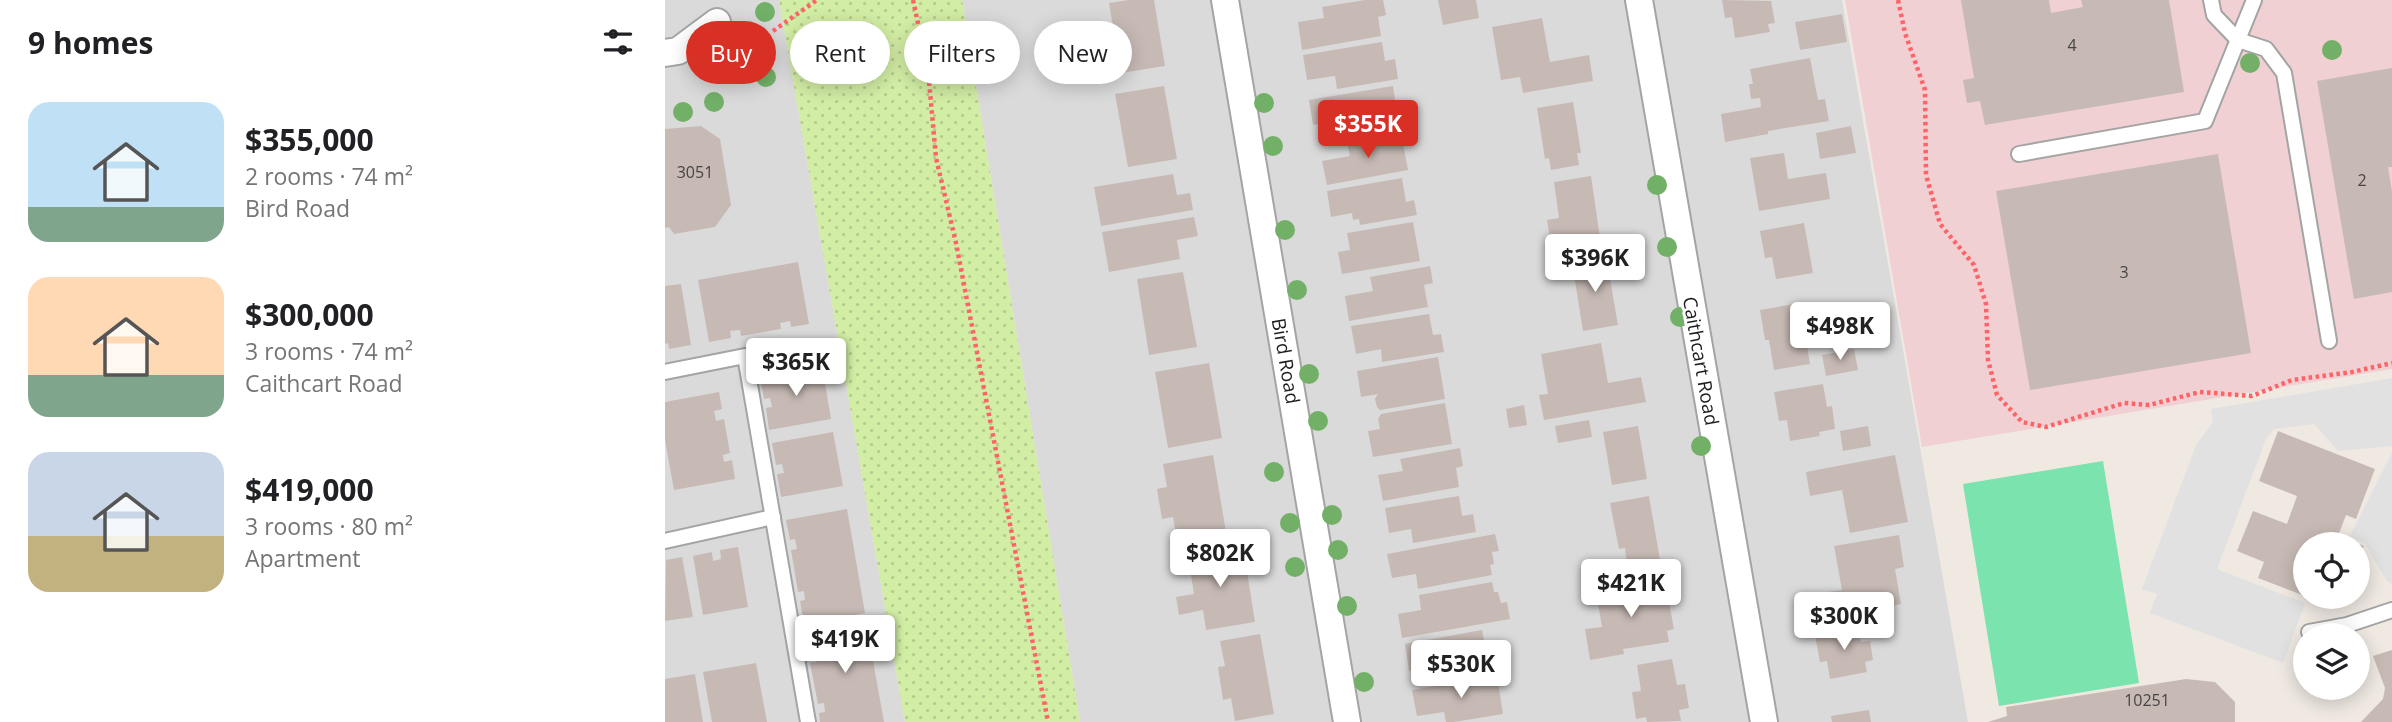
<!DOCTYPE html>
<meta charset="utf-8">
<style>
:root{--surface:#fff;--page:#f6f6f6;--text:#202124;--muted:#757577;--accent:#d93025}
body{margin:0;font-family:"Open Sans",sans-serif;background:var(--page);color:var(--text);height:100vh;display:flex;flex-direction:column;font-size:26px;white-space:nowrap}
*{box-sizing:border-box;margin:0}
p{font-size:23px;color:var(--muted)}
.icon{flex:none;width:38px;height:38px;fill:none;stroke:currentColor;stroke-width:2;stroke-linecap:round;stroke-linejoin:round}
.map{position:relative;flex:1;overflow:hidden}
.details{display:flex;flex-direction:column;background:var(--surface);width:665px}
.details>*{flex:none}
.hud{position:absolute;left:21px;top:21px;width:665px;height:63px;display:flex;gap:14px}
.buttons{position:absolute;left:1628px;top:532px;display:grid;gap:14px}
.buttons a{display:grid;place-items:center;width:77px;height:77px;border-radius:50%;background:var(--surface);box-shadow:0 4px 18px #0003;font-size:35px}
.price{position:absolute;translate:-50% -60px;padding:0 16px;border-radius:7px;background:#fff;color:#222;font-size:23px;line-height:46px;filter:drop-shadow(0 2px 4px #0008)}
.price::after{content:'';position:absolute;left:50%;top:42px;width:21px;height:16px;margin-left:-10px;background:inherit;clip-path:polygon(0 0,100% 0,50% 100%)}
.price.current{background:var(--accent);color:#fff}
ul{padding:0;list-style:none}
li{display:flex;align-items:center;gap:21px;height:175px;padding:0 28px}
li span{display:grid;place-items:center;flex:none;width:196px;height:140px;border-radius:21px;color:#555}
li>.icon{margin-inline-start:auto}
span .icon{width:84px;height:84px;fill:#fffc;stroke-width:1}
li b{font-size:30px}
h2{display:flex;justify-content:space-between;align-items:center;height:84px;padding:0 28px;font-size:30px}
.pill{padding:0 24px;border-radius:32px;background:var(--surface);box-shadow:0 4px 18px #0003;font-size:24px;line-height:63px}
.pill.current{background:var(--accent);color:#fff}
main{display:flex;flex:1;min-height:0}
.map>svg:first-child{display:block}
.residential{fill:#dbdada}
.commercial{fill:#f1d0d3}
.grass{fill:url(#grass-dots)}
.pitch{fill:#7be3ad}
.parking{fill:#e1e1e1}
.building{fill:#c7bab5}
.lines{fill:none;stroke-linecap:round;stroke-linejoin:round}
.lane-casing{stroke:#a4a4a4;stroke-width:18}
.street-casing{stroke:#a4a4a4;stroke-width:30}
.path{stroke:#ff6368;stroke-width:4.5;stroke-dasharray:3.5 3.5;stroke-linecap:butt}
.lane{stroke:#fff;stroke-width:14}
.street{stroke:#fff;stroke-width:26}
.tree{fill:#72b068}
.labels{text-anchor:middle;stroke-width:6;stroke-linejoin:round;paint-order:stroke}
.number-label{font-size:16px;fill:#484443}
.street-label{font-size:19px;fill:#1d1d1d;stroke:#fff}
</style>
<main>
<section class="details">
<h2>9 homes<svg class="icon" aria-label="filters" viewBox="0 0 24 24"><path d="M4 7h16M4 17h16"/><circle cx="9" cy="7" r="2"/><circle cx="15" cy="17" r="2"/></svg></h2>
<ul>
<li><span style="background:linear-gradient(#bfe0f5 75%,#7fa58c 0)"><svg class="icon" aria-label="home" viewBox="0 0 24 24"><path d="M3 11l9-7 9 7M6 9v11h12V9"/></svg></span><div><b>$355,000</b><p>2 rooms · 74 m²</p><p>Bird Road</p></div></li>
<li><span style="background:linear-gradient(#ffd9b3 70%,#7fa58c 0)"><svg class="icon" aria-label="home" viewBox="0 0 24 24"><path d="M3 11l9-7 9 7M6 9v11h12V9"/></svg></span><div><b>$300,000</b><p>3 rooms · 74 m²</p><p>Caithcart Road</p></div></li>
<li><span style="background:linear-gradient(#c9d6e8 60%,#c2b280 0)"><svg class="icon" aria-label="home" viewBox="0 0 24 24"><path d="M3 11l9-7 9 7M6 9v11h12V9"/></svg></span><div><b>$419,000</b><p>3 rooms · 80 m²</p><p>Apartment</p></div></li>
</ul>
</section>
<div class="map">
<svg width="1727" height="722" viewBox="0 0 1727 722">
<defs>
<pattern id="grass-dots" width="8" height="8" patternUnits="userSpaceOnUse" patternTransform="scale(1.75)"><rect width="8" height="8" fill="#d2eda4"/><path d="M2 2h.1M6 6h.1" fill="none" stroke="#b4cb8d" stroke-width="1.8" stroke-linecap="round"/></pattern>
</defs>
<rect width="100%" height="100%" fill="#efe9e2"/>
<!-- residential -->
<g class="residential">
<path d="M0,0H114L240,722H0Z"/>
<path d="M297,0H1177L1303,722H415Z"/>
</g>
<!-- commercial -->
<path class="commercial" d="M1180,0H1727V369L1257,447Z"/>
<!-- grass -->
<path class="grass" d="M114,0H297L415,722H240Z"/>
<!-- pitch -->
<path class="pitch" d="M1438,461L1474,683L1334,706L1298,484Z"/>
<!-- parking -->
<g class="parking">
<path d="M1727,378V446L1673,451L1649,424L1609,429L1601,439L1552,569L1640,603L1618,663L1485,613L1492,594L1477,589L1531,445L1548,422L1546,409Z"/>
<path d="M1727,453V584L1722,581L1700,544L1685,536Z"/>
</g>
<!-- building -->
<g class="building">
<path d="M464,0H489L500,66L456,73L444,3Z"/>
<path d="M700,0H718L721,15L713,17L716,36L637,50L633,22L659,18L657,7Z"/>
<path d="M773,0H811L814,18L778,25Z"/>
<path d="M1057,0L1106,1L1110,23L1103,24L1105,32L1070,38L1067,17L1060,18Z"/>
<path d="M1296,0H1384L1386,13L1418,7L1416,0H1504L1519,92L1320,125L1315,101L1302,103L1298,80L1309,78Z"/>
<path d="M1177,14L1182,42L1135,50L1130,22Z"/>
<path d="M877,18L885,62L924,55L928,81L858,93L855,77L836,80L827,27Z"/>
<path d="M717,42L720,61L730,59L733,79L672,89L670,76L642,80L638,55Z"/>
<path d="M1145,58L1153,100L1160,99L1164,121L1103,131V134L1060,142L1056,114L1096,107L1095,98L1086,99L1084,84H1088L1085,69Z"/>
<path d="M1727,68V167H1723L1727,192V292L1689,299L1652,81Z"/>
<path d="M499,86L512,159L463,167L450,94Z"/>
<path d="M728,86L734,128L680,136L678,120L648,125L644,100Z"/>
<path d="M908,102L916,153H912L914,165L886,170L884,158L880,159L872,108Z"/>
<path d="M36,126L55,139L66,205L50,227L9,234L4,227L0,228V129Z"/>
<path d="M1186,126L1191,153L1155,159L1151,133Z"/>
<path d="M736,133L743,170L662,185L657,161L685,156L682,143Z"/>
<path d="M1119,153L1123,179L1161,173L1165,199L1094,211L1085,158Z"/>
<path d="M1553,154L1586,353L1365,390L1331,191Z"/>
<path d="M508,174L512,195L525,193L528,210L436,226L429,187Z"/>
<path d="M926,176L935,238L886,245L882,220L894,218L889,182Z"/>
<path d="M737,178L741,202L749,200L752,215L695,225L694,219L688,220L687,213L666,217L662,191Z"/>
<path d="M529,217L533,236L512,240L515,259L444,272L437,232Z"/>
<path d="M748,222L755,261L677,274L673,252L685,250L682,233Z"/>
<path d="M1139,223L1148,273L1111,279L1107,257L1100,258L1095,231Z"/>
<path d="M941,256L953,325L918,331L907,262Z"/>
<path d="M133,262L144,324L126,327L125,321L115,323L116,329L76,336L75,330L65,331L66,338L44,342L33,280Z"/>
<path d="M765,266L768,283L759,285L763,307L684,321L680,296L708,291L705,277Z"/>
<path d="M518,272L532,347L484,355L472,279Z"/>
<path d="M16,284L26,345L4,349L3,343L0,344V286Z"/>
<path d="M1135,303L1145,364L1109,370L1104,340H1100L1095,310Z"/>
<path d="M764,314L768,335L776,334L779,352L717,362L716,349L691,354L686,326Z"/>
<path d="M936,343L943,383L976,377L981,402L879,420L874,395L883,394L876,354Z"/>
<path d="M1189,349L1193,370L1161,376L1157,355Z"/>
<path d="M773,357L780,399L715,410L712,407L710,399L713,394L696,397L692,371Z"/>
<path d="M544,363L557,438L503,448L490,372Z"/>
<path d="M157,366L166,419L104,430L101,408L107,407L105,398L99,399L95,377Z"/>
<path d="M1158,384L1162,407L1167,406L1170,429L1154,432L1155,436L1125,441L1122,420L1114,421L1109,392Z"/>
<path d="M54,392L57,409L49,411L51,421L59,419L65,453L58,455L59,462L67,460L70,479L9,490L0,440V402Z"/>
<path d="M780,403L787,444L708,457L703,431L715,429L713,419L716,414Z"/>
<path d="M859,405L862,425L844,428L841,409Z"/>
<path d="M924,420L927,437L893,443L890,426Z"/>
<path d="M973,426L982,479L947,485L938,432Z"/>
<path d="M1203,426L1206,446L1178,451L1175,431Z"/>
<path d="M1613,431L1710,469L1691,519L1681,515L1673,536L1699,546L1692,562V544H1640V596L1593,578L1599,562L1572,551L1588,511L1622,524L1632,496L1594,481Z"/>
<path d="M168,432L178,486L116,497L112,474L119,473L117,464L111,465L107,443Z"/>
<path d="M795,448L798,466L791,468L794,487L718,501L713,475L738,471L735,459Z"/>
<path d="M548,455L561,532L512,541L508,517L497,519L492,489L502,487L498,464Z"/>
<path d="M1230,455L1243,522L1185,533L1177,490L1145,496L1141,472Z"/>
<path d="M794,496L797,516L808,514L811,532L748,543L746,529L724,533L720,508Z"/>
<path d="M984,496L995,560L962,565L960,548L954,549L945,503Z"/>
<path d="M182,509L200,613L139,624L135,601L140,600L139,591L133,592L126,550L132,549L130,539L125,540L121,520Z"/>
<path d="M830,534L834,551L827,552L829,564L825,565L827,575L753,589L751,574L727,578L722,554Z"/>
<path d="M1234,535L1239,567L1230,569L1236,604L1147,619L1143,595L1177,590L1169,546Z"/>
<path d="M578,546L590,622L541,630L538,610L514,615L511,597L529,594L526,575L531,574L528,554Z"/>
<path d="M73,547L83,607L38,615L28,556L47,552L48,561L56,559L55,550Z"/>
<path d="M17,557L28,617L0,621L1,560Z"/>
<path d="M999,576L1009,629L1002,631L1004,642L958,649L959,654L925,660L920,629L937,627L931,592L974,585L973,580Z"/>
<path d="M827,582L829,592H833L836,603L842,602L845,619L737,638L733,614L756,610L754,595Z"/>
<path d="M201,622L219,722H155L154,713L160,712L159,703L153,704L145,663L151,662L150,652L144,653L141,632Z"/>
<path d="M1193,627L1196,642L1205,641L1208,660L1200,662L1202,672L1165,679L1162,661L1155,662L1150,635Z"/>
<path d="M817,630L821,651L828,650L832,671L775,681L772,665L744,671L740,644Z"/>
<path d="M595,634L609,714L570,721L566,698L558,700L553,667L560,666L555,641Z"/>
<path d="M1727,650V722H1696L1718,699L1720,688L1708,656Z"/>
<path d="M1007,659L1012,685L1020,684L1024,708L1014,710L1016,721L982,722L981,717L971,719L967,692L976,691L972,665Z"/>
<path d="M91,663L102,722H47L38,672Z"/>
<path d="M30,674L38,722H0V679Z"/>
<path d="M832,676L838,714L789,722H781L779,712L752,716L747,690Z"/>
<path d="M1521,679L1550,682L1570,702V722H1323L1342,716L1341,707Z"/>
<path d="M1204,710L1206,722H1167L1166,716Z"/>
</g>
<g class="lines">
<!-- lane casing -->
<g class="lane-casing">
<g id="lane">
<path d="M1546,0L1549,15L1573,40L1601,49L1619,73L1664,341"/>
<path d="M1354,154L1540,121L1589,0"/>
<path d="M0,372L80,356L143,722"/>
<path d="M0,541L108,517"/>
<path d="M1644,632L1682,625L1727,610"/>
</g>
</g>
<!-- street casing -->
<g class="street-casing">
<g id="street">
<path d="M560,0L682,722"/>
<path d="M974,0L1099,722"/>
<path d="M0,53L13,51L52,22"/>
</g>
</g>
<!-- path -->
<g class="path">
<path d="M248,0L263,70L271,158L291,243L383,722"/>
<path d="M1233,0L1240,33L1260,90L1261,175L1275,224L1309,265L1321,304L1323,360L1332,395L1357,422L1381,427L1459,403L1484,405L1535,392L1587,396L1627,380L1687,372L1727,363"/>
<path d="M108,31L152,0"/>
</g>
<!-- lane -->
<use href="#lane" class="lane"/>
<!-- street -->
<use href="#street" class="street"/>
</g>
<!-- trees -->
<g class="tree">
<circle cx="100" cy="12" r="10"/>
<circle cx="1667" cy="50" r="10"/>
<circle cx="1585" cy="63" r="10"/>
<circle cx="101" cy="77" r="10"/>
<circle cx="49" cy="102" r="10"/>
<circle cx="599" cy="103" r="10"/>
<circle cx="18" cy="112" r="10"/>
<circle cx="608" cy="146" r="10"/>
<circle cx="992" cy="185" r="10"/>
<circle cx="620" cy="230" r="10"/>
<circle cx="1002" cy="247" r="10"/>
<circle cx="632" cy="290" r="10"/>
<circle cx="1015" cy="317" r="10"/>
<circle cx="644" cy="374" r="10"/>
<circle cx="653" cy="421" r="10"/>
<circle cx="1036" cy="446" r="10"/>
<circle cx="609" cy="472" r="10"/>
<circle cx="667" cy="515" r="10"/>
<circle cx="625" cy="523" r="10"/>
<circle cx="673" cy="550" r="10"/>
<circle cx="630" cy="567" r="10"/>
<circle cx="682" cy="606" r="10"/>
<circle cx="699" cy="682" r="10"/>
</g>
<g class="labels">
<!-- number labels -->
<g class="number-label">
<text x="1407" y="51">4</text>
<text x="30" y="178">3051</text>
<text x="1697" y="186">2</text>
<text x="1459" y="278">3</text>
<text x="1482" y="706">10251</text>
</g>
<!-- street labels -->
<g class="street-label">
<text transform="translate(621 361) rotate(80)" y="7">Bird Road</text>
<text transform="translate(1036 361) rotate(80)" y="7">Caithcart Road</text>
</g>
</g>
</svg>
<div class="buttons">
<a><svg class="icon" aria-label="locate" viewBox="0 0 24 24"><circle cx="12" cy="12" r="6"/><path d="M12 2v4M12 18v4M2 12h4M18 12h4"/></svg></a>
<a><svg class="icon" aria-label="layers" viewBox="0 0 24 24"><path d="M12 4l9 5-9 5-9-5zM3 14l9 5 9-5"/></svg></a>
</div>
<b class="price current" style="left:703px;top:160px">$355K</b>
<b class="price" style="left:930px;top:294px">$396K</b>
<b class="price" style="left:1175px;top:362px">$498K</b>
<b class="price" style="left:131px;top:398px">$365K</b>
<b class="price" style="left:555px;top:589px">$802K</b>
<b class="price" style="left:966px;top:619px">$421K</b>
<b class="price" style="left:1179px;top:652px">$300K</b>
<b class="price" style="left:180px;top:675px">$419K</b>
<b class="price" style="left:796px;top:700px">$530K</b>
<div class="hud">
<a class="pill current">Buy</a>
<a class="pill">Rent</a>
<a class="pill">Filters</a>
<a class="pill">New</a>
</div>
</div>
</main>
